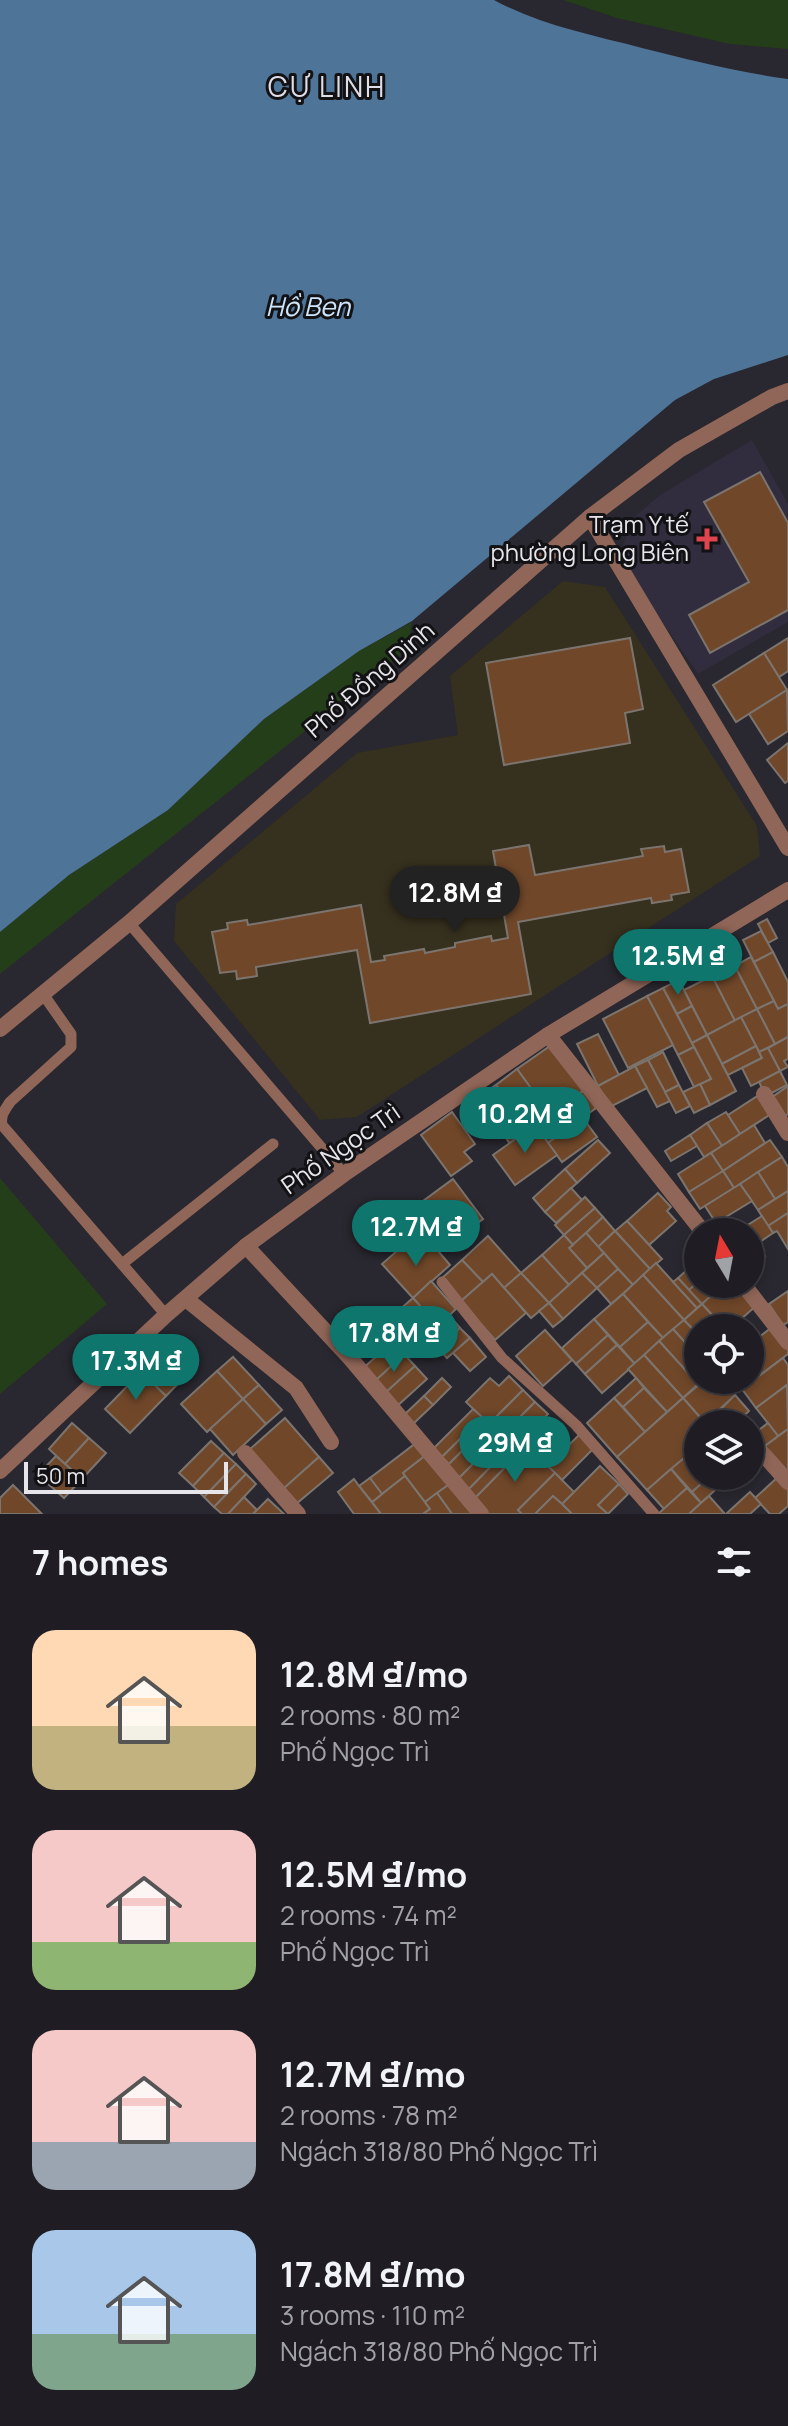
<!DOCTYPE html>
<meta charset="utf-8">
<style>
:root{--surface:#1f1d23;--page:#27262b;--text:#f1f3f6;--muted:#a1a2a6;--line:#3c3b41;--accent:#0f766e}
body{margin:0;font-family:Manrope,sans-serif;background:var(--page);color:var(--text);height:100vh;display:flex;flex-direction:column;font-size:30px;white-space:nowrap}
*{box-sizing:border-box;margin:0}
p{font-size:26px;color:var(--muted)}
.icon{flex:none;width:44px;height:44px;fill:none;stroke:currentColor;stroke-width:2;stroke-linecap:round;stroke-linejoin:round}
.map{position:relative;height:1514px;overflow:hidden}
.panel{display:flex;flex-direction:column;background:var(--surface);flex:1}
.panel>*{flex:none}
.needle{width:52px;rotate:350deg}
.tools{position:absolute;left:684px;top:1218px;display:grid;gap:16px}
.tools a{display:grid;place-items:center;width:80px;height:80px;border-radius:50%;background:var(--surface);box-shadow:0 4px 12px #0003,0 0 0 2px var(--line);font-size:40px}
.scale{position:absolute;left:24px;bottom:20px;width:204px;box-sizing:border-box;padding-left:8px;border:4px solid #e6e5ea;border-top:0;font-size:22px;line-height:28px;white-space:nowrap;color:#e6e5ea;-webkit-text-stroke:6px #121114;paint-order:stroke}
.price{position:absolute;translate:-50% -68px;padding:0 18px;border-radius:28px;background:var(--accent);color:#fff;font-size:26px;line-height:52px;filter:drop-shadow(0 2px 4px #0008)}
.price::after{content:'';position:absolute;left:50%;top:48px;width:24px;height:18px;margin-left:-12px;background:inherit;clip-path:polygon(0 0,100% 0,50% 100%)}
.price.active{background:#222;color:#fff}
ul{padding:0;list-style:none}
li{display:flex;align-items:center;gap:24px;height:200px;padding:0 32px}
li span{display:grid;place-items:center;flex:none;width:224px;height:160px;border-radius:24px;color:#555}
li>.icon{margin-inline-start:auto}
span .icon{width:96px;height:96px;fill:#fffc;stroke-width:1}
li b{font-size:34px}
h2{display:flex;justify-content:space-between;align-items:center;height:96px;padding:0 32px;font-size:34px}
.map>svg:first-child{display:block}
.education{fill:#36301e}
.medical{fill:#312d3e}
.green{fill:#253e1a}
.water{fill:#4e7498}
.building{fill:#704729;stroke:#7c746e;stroke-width:2}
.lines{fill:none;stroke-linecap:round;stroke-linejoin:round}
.service{stroke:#906658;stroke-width:11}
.minor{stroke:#906658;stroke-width:16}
.tertiary{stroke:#906658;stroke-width:16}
.health-dot{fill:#e0444e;stroke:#121114;stroke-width:3}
.labels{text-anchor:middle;stroke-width:6;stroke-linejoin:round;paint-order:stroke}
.poi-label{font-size:24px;fill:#e6e5ea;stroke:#121114;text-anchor:end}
.street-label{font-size:24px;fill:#e6e5ea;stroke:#121114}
.water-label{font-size:26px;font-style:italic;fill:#cee5fc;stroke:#121114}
.quarter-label{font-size:28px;letter-spacing:2px;fill:#dfdde7;stroke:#121114}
</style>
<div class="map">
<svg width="788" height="1514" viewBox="0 0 788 1514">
<rect width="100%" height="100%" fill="#29272f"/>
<!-- education -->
<path class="education" d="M563,581L605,587L757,826L760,856L357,1117L320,1120L174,941L176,904L357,753L458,735L450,676Z"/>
<!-- medical -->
<path class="medical" d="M752,440L788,504V622L698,674L619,559L631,520L660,495Z"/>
<!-- green -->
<g class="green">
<path d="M563,0H788V49L730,44L617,18Z"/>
<path d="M412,622L408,649L0,974V932L69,875L168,810L264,719L359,651Z"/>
<path d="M0,1178L107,1304L0,1394Z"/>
</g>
<!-- water -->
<path class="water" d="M0,0H494C540,25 592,35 642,48C690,60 738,72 788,79V355L714,379L675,400L412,621L359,651L264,719L168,810L69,875L0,932Z"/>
<!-- building -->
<g class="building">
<path d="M760,472L788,523V610L710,653L689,615L749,582L704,502Z"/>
<path d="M630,638L643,709L625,713L630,743L504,765L486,663Z"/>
<path d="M788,638V671L779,677L764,653Z"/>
<path d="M764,653L787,690L736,722L713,685Z"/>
<path d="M787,690L788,731L768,744L749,714Z"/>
<path d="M788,743V781L785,783L767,760Z"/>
<path d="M529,845L535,875L643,856L641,849L664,846L665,852L681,849L689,892L671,895L672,900L652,903L651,898L518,922L531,994L370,1023L357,950L256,967L257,976L237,979L236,971L220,973L212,932L228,929L227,923L247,920L248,925L361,905L371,962L385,960L384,956L424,949L425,953L455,947V943L491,936L492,941L508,938L493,851Z"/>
<path d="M767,919L777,938L768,943L758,924Z"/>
<path d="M761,931L773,952L754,962L743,940Z"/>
<path d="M724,945L757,1009L735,1021L702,957Z"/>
<path d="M773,952L788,982V1004L778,1009L754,962Z"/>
<path d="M751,957L774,1001L757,1009L735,966Z"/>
<path d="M712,976L735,1021L707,1035L684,990Z"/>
<path d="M679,980L692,1006L677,1014L663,988Z"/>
<path d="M663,988L694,1047L678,1055L647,996Z"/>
<path d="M647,996L673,1045L628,1068L603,1019Z"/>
<path d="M774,1001L778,1009L788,1004V1037L775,1044L757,1009Z"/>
<path d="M692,1006L707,1035L692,1043L677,1014Z"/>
<path d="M757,1009L775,1044L759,1052L741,1017Z"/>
<path d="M741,1017L756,1046L722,1064L707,1035Z"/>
<path d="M598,1034L619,1075L598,1086L577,1044Z"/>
<path d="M707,1035L736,1091L710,1105L700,1084L711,1079L692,1043Z"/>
<path d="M788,1037V1059L784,1061L788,1067L780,1071L768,1048Z"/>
<path d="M550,1046L583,1091L535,1125L529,1117L544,1106L517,1069Z"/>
<path d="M756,1046L762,1058L728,1075L722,1064Z"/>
<path d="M694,1047L711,1079L694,1087L678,1055Z"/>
<path d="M768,1048L780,1071L751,1086L742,1068L762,1058L759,1052Z"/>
<path d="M663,1052L679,1085L665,1092L648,1060Z"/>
<path d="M648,1060L670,1101L657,1107L635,1066Z"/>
<path d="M635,1066L647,1088L610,1107L598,1086Z"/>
<path d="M517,1069L544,1106L523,1121L496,1085Z"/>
<path d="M780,1071L787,1085L766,1096L759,1082Z"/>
<path d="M700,1084L710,1105L694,1113L683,1092Z"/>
<path d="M496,1085L523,1121L499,1138L472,1102Z"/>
<path d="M679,1085L690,1106L676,1113L665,1092Z"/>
<path d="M788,1086V1114L782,1119L768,1100Z"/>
<path d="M583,1091L596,1108L548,1143L535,1125Z"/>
<path d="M759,1095L771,1114L740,1134L728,1115Z"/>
<path d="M452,1112L475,1144L464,1152L472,1161L451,1176L421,1135Z"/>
<path d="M726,1112L740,1134L722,1146L707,1123Z"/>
<path d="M529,1117L535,1125L510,1144L504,1135Z"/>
<path d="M583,1118L597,1137L562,1162L548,1143Z"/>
<path d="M707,1123L722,1146L704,1157L690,1135Z"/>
<path d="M535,1125L557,1155L515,1185L493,1155Z"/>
<path d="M754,1125L765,1143L723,1171L711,1153Z"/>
<path d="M690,1135L697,1146L671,1161L665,1151Z"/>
<path d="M598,1140L610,1153L577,1183L565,1169Z"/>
<path d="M770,1140L782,1157L734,1188L723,1171Z"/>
<path d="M711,1153L723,1171L689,1192L678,1174Z"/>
<path d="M782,1157L788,1167V1191L775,1199L758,1172Z"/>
<path d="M565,1169L577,1183L545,1212L533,1198Z"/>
<path d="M723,1171L734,1188L700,1209L689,1192Z"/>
<path d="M758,1172L775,1199L758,1210L740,1184Z"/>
<path d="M453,1179L483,1219L467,1231L454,1214L440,1225L423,1201Z"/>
<path d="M740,1184L752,1201L716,1223L705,1206Z"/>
<path d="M571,1188L582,1200L556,1223L545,1212Z"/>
<path d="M788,1191V1213L768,1226L758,1210Z"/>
<path d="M658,1193L671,1207L667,1211L676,1221L649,1245L627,1221Z"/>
<path d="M585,1197L595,1208L564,1235L555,1225Z"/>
<path d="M595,1208L603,1217L573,1245L564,1235Z"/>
<path d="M788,1213V1249L777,1231L773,1233L768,1226Z"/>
<path d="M762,1216L773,1233L757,1244L746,1226Z"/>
<path d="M603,1217L615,1231L598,1247L586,1233Z"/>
<path d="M627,1221L662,1259L650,1269L615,1231Z"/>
<path d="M615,1231L650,1269L633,1285L598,1247Z"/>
<path d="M750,1232L765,1256L750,1265Z"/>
<path d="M586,1233L604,1253L587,1268L569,1248Z"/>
<path d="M564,1235L573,1245L569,1248L587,1268L569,1285L542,1255Z"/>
<path d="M488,1236L521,1273L504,1288L492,1274L483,1282L462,1260Z"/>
<path d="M405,1244L418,1258L433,1245L450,1265L413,1298L382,1264Z"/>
<path d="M604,1253L618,1269L597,1288L582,1273Z"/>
<path d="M542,1255L569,1285L549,1303L521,1273Z"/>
<path d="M462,1260L483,1282L461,1301L441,1279Z"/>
<path d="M698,1260V1282L689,1290L678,1278Z"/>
<path d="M656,1263L697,1308L684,1320L643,1275Z"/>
<path d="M618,1269L633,1285L611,1304L597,1288Z"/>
<path d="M521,1273L549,1303L531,1318L504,1288Z"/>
<path d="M582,1273L597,1288L563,1319L549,1303Z"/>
<path d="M492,1274L526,1313L495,1340L461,1301Z"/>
<path d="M643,1275L684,1320L663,1338L623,1294Z"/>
<path d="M678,1278L702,1304L697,1308L673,1282Z"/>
<path d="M431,1281L456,1309L438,1326L413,1298Z"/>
<path d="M698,1282V1284H724L702,1304L689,1290Z"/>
<path d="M724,1284H738L757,1305L731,1328H724L702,1304Z"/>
<path d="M788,1291V1322L783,1325L769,1304Z"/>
<path d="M623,1294L648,1322L620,1347L594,1319Z"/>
<path d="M413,1298L438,1326L415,1346L390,1318Z"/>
<path d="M549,1303L563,1319L553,1327L539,1311Z"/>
<path d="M702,1304L724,1328H698V1335L684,1320Z"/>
<path d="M449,1315L460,1328L430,1354L419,1342Z"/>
<path d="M594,1319L608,1335L576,1364L562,1348Z"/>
<path d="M684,1320L698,1335V1357L673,1329Z"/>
<path d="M648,1322L663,1338L635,1364L620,1347Z"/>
<path d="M460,1328L470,1338L447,1358L438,1348Z"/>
<path d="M771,1328L788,1350V1354L752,1381L750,1344Z"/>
<path d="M673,1329L698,1357V1362L687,1372L659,1341Z"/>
<path d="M545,1330L572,1360L543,1386L516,1356Z"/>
<path d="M404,1333L415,1346L396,1362L385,1349Z"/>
<path d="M608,1335L617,1345L585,1374L576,1364Z"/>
<path d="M470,1338L486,1357L470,1371L453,1353Z"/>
<path d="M173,1340L197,1364L166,1396L141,1372Z"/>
<path d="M659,1341L698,1384L683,1398L644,1355Z"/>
<path d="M617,1345L635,1364L602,1393L585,1374Z"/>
<path d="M385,1349L396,1362L374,1382L362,1369Z"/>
<path d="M404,1354L415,1366L384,1394L374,1382Z"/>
<path d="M644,1355L683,1398L667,1412L628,1369Z"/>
<path d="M233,1357L259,1385L243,1399L217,1371Z"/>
<path d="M783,1358L788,1365V1384L756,1408L742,1389Z"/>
<path d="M415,1366L427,1379L396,1407L384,1394Z"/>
<path d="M217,1371L243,1399L207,1432L181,1404Z"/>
<path d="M141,1372L166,1396L130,1433L105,1409Z"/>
<path d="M509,1376L523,1390L489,1424L466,1402L490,1378L499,1386Z"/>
<path d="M442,1378L451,1387L433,1405L424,1396Z"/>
<path d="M636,1378L644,1388L623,1407L614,1398Z"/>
<path d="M705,1380L713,1389L723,1381L735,1395L705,1423L683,1398Z"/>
<path d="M259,1385L282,1410L266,1424L243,1399Z"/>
<path d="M787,1385L788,1429L778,1436L756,1408Z"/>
<path d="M644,1388L667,1412L645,1432L623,1407Z"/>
<path d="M523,1390L535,1402L501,1436L489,1424Z"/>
<path d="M735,1395L749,1411L735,1424H706Z"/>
<path d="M424,1396L433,1405L413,1424L404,1415Z"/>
<path d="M614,1398L645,1432L617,1457L587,1423Z"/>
<path d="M683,1398L706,1424H698V1446L647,1490L617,1457Z"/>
<path d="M243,1399L266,1424L233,1455L210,1429Z"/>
<path d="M535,1402L548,1414L511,1451L498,1439Z"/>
<path d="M473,1409L482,1417L442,1457L433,1449Z"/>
<path d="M482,1417L489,1424L449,1464L442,1457Z"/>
<path d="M285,1418L319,1457L283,1489L249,1450Z"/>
<path d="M72,1423L89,1438L65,1464L49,1449Z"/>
<path d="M768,1423L778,1436L765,1446L755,1433Z"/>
<path d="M489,1424L501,1436L457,1480L445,1468Z"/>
<path d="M788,1429V1471L786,1473L765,1446Z"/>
<path d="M580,1434L594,1448L562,1480L548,1466Z"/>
<path d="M89,1438L106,1453L82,1479L65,1464Z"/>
<path d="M498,1439L508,1449L466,1492L455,1482Z"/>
<path d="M211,1441L224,1453L193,1486L179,1473Z"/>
<path d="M416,1443L426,1455L403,1473L405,1476L382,1494L370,1478Z"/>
<path d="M527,1445L555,1473L518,1510L522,1514H486L473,1500Z"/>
<path d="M697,1447L698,1476H710L692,1492L671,1469Z"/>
<path d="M508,1449L516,1456L473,1500L466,1492Z"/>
<path d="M224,1453L236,1464L204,1497L193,1486Z"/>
<path d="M426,1455L448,1485L425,1502L403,1473Z"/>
<path d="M56,1456L82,1479L64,1498L38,1475Z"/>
<path d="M319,1457L333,1473L296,1504L283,1489Z"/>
<path d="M236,1464L246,1474L214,1507L204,1497Z"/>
<path d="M600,1466L619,1484L598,1505L608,1514H572L562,1504Z"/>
<path d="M671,1469L687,1488L664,1509L647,1490Z"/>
<path d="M555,1473L574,1492L562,1504L553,1496L535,1514H522L518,1510Z"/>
<path d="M246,1474L256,1484L228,1514H222L214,1507Z"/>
<path d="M405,1476L430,1509L423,1514H381L372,1502Z"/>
<path d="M710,1476H723L726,1480L701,1503L692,1492Z"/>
<path d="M779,1476L788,1486V1506L779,1514H770L755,1498Z"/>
<path d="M370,1478L382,1494L372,1502L359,1486Z"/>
<path d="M354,1479L359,1486L381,1514H354L338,1492Z"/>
<path d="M451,1483L475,1514H452L437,1493Z"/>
<path d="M619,1484L628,1494L608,1514L598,1505Z"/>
<path d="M13,1485L42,1514H0V1498Z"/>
<path d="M687,1488L701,1503L689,1514H658Z"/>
<path d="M750,1492L761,1504L750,1514H726Z"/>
<path d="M437,1493L452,1514H423L430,1509L425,1502Z"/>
<path d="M553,1496L562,1504L572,1514H535Z"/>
<path d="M709,1496L725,1514H689L701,1503Z"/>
<path d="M244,1497L257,1510L253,1514H228Z"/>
<path d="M268,1499L284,1514H253Z"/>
</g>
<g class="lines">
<!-- service -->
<g class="service">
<path d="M129,923L344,1174"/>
<path d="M43,994L71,1034V1047L10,1102C5,1110 0,1115 2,1125L166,1315"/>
<path d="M122,1264L273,1144"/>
<path d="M442,1282L502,1358L576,1425L654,1514"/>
</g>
<!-- minor -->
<g class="minor">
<path d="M590,517L788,848"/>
<path d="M548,1035L703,1232"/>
<path d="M764,1094L788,1133"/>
<path d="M246,1246L351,1359L481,1514"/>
<path d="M743,1284L788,1342"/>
<path d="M186,1299L296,1388L331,1442"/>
<path d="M245,1453L298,1514"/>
<path d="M764,1455L788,1482"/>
</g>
<!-- tertiary -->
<g class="tertiary">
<path d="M0,1029L129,923L590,517L679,450L772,397L788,391"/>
<path d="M0,1471L166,1315L246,1246L344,1174L548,1035L788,890"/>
</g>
</g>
<!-- markers -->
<path class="health-dot" d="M703 527h8v8h8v8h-8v8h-8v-8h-8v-8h8z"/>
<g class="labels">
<!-- poi labels -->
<g class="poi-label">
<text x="689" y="533">Trạm Y tế<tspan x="689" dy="28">phường Long Biên</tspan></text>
</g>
<!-- street labels -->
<g class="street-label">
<text transform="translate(370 680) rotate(-41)" y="8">Phố Đồng Dinh</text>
<text transform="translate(341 1149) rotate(-35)" y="8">Phố Ngọc Trì</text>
</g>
<!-- water labels -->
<g class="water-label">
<text x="308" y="316">Hồ Ben</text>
</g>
<!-- quarter labels -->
<g class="quarter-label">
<text x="327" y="97">CỰ LINH</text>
</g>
</g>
</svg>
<div class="tools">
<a><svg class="needle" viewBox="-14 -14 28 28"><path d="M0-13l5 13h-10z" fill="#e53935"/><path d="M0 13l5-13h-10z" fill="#a1a2a6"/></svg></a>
<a><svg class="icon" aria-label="locate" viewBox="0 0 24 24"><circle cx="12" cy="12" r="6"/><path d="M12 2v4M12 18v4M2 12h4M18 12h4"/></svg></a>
<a><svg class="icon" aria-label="layers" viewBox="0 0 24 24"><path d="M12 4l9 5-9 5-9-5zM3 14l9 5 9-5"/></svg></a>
</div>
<div class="scale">50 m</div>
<b class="price active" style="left:455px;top:934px">12.8M ₫</b>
<b class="price" style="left:678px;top:997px">12.5M ₫</b>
<b class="price" style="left:525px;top:1155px">10.2M ₫</b>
<b class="price" style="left:416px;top:1268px">12.7M ₫</b>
<b class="price" style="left:394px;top:1374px">17.8M ₫</b>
<b class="price" style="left:136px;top:1402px">17.3M ₫</b>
<b class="price" style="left:515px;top:1484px">29M ₫</b>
</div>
<section class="panel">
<h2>7 homes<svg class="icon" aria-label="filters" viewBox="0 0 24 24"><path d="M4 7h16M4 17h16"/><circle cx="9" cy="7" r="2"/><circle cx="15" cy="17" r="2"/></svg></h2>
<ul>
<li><span style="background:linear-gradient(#ffd9b3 60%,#c2b280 0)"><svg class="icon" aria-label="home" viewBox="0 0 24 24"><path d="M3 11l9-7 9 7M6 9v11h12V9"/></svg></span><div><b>12.8M ₫/mo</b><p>2 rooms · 80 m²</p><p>Phố Ngọc Trì</p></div></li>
<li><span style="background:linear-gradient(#f6c9c9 70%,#8fb573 0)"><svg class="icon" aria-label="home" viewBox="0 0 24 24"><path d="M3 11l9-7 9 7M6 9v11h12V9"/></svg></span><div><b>12.5M ₫/mo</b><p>2 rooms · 74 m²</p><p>Phố Ngọc Trì</p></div></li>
<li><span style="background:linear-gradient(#f6c9c9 70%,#9aa5b1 0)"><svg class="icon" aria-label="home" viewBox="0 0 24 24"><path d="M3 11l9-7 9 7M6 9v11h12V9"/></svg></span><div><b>12.7M ₫/mo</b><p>2 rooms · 78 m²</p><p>Ngách 318/80 Phố Ngọc Trì</p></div></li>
<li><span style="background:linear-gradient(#a9c7e8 65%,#7fa58c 0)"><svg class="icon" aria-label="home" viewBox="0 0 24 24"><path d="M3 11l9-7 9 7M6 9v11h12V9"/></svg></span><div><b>17.8M ₫/mo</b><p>3 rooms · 110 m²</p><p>Ngách 318/80 Phố Ngọc Trì</p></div></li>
</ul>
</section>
